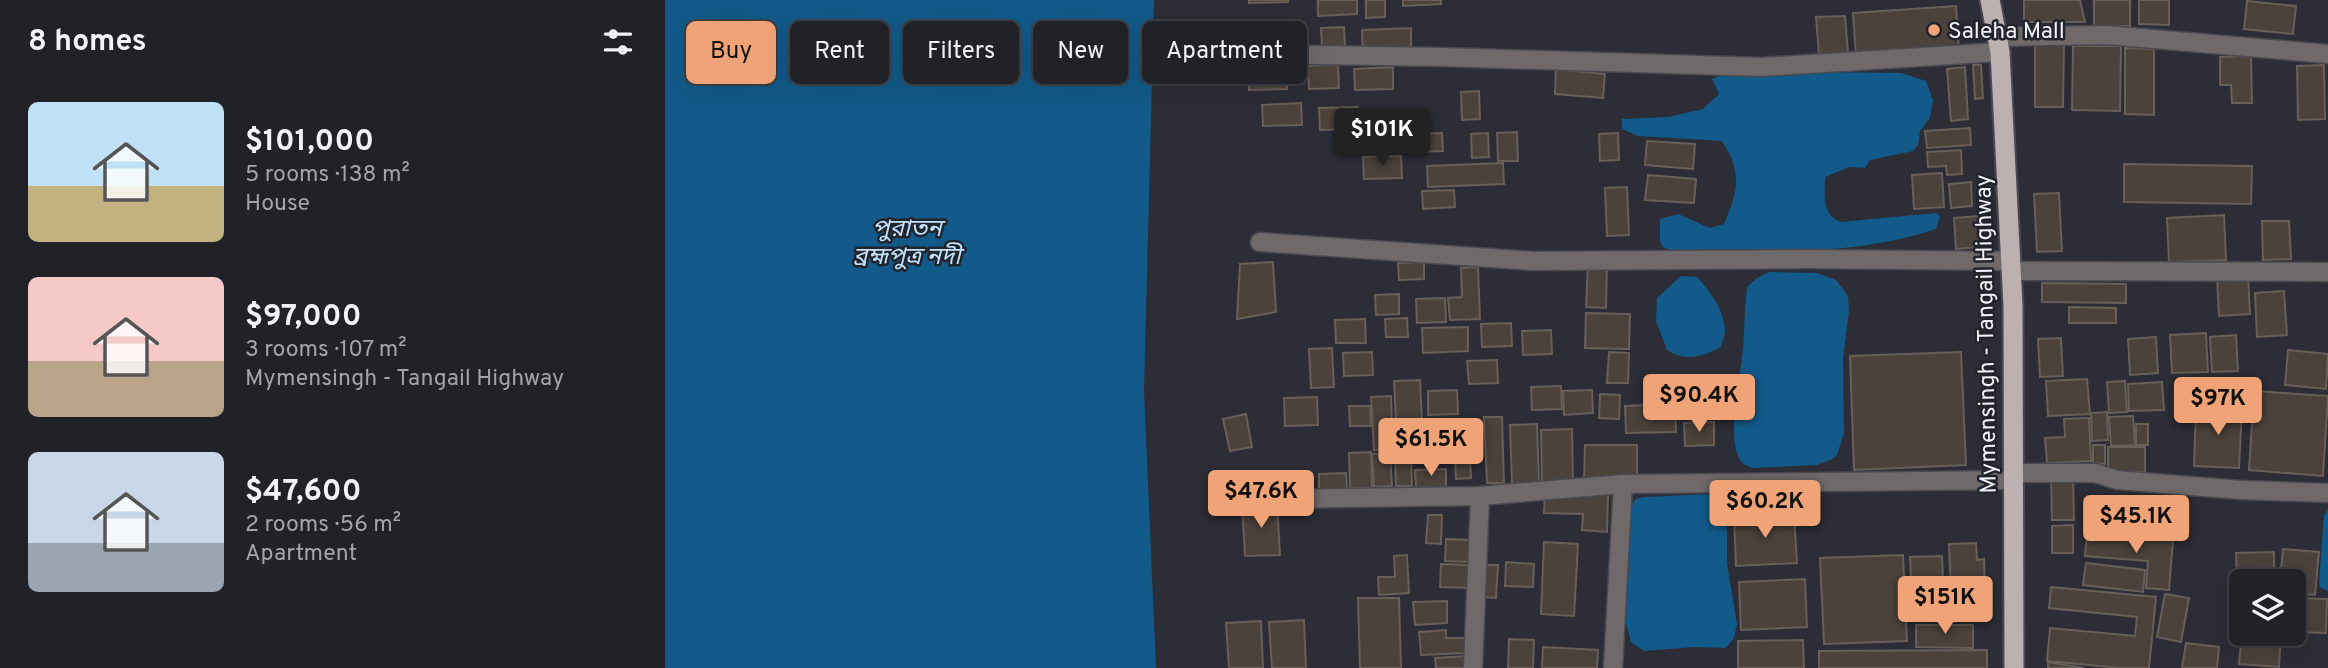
<!DOCTYPE html>
<meta charset="utf-8">
<style>
:root{--surface:#212228;--page:#292a30;--text:#f1f3f6;--muted:#a2a4a8;--line:#3e3f45;--accent:#efa377}
body{margin:0;font-family:Overpass,"Noto Sans Bengali",sans-serif;background:var(--page);color:var(--text);height:100vh;display:flex;flex-direction:column;font-size:26px;white-space:nowrap}
*{box-sizing:border-box;margin:0}
p{font-size:23px;color:var(--muted)}
.icon{flex:none;width:38px;height:38px;fill:none;stroke:currentColor;stroke-width:2;stroke-linecap:round;stroke-linejoin:round}
.map{position:relative;flex:1;overflow:hidden}
.sheet{display:flex;flex-direction:column;background:var(--surface);width:665px}
.sheet>*{flex:none}
.hud{position:absolute;left:21px;top:21px;width:665px;height:63px;display:flex;gap:14px}
.tools{position:absolute;left:1564px;top:569px;display:grid;gap:14px}
.tools a{display:grid;place-items:center;width:77px;height:77px;border-radius:10px;background:var(--surface);box-shadow:0 7px 28px #0002,0 0 0 2px var(--line);font-size:35px}
.price{position:absolute;translate:-50% -60px;padding:0 16px;border-radius:7px;background:var(--accent);color:#111;font-size:23px;line-height:46px;filter:drop-shadow(0 2px 4px #0008)}
.price::after{content:'';position:absolute;left:50%;top:42px;width:21px;height:16px;margin-left:-10px;background:inherit;clip-path:polygon(0 0,100% 0,50% 100%)}
.price.selected{background:#222;color:#fff}
ul{padding:0;list-style:none}
li{display:flex;align-items:center;gap:21px;height:175px;padding:0 28px}
li span{display:grid;place-items:center;flex:none;width:196px;height:140px;border-radius:10px;color:#555}
li>.icon{margin-inline-start:auto}
span .icon{width:84px;height:84px;fill:#fffc;stroke-width:1}
li b{font-size:30px}
h2{display:flex;justify-content:space-between;align-items:center;height:84px;padding:0 28px;font-size:30px}
.chip{padding:0 24px;border-radius:10px;background:var(--surface);box-shadow:0 7px 28px #0002,0 0 0 2px var(--line);font-size:24px;line-height:63px}
.chip.selected{background:var(--accent);color:#111}
main{display:flex;flex:1;min-height:0}
.map>svg:first-child{display:block}
.water{fill:#125a8a}
.building{fill:#4b423b;stroke:#685f58;stroke-width:2}
.lines{fill:none;stroke-linecap:round;stroke-linejoin:round}
.minor-casing{stroke:#484951;stroke-width:21}
.trunk-casing{stroke:#484951;stroke-width:23}
.minor{stroke:#6f6969;stroke-width:18}
.trunk{stroke:#bdb0b0;stroke-width:19}
.poi-dot{fill:#efa377;stroke:#22242c;stroke-width:2.5}
.labels{text-anchor:middle;stroke-width:5;stroke-linejoin:round;paint-order:stroke}
.poi-label{font-size:23px;fill:#f1f2f9;stroke:#22242c;text-anchor:start}
.street-label{font-size:23px;fill:#f1f2f9;stroke:#22242c}
.water-label{font-size:24px;font-style:italic;fill:#c0e2fe;stroke:#22242c}
</style>
<main>
<section class="sheet">
<h2>8 homes<svg class="icon" aria-label="filters" viewBox="0 0 24 24"><path d="M4 7h16M4 17h16"/><circle cx="9" cy="7" r="2"/><circle cx="15" cy="17" r="2"/></svg></h2>
<ul>
<li><span style="background:linear-gradient(#bfe0f5 60%,#c2b280 0)"><svg class="icon" aria-label="home" viewBox="0 0 24 24"><path d="M3 11l9-7 9 7M6 9v11h12V9"/></svg></span><div><b>$101,000</b><p>5 rooms · 138 m²</p><p>House</p></div></li>
<li><span style="background:linear-gradient(#f6c9c9 60%,#b9a48a 0)"><svg class="icon" aria-label="home" viewBox="0 0 24 24"><path d="M3 11l9-7 9 7M6 9v11h12V9"/></svg></span><div><b>$97,000</b><p>3 rooms · 107 m²</p><p>Mymensingh - Tangail Highway</p></div></li>
<li><span style="background:linear-gradient(#c9d6e8 65%,#9aa5b1 0)"><svg class="icon" aria-label="home" viewBox="0 0 24 24"><path d="M3 11l9-7 9 7M6 9v11h12V9"/></svg></span><div><b>$47,600</b><p>2 rooms · 56 m²</p><p>Apartment</p></div></li>
</ul>
</section>
<div class="map">
<svg width="1663" height="668" viewBox="0 0 1663 668">
<rect width="100%" height="100%" fill="#2c2d36"/>
<!-- water -->
<g class="water">
<path d="M0,0H489L479,391L491,668H0Z"/>
<path d="M1158,72L1236,73L1261,81L1268,100L1265,118L1255,131L1253,145L1248,151L1205,160L1200,168L1184,167L1160,177C1160,195 1156,215 1176,222L1271,213L1275,216L1271,229C1188,257 1094,252 1008,251L998,247L995,241V219L1013,214L1045,228L1059,224C1073,191 1078,173 1057,141L973,136L957,129V119L1004,117L1038,109L1054,94L1047,79L1055,76Z"/>
<path d="M1104,272L1152,273L1171,280L1183,296L1184,311L1178,358L1179,433L1172,455L1167,459L1152,465L1089,468C1083,466 1078,465 1075,460C1062,439 1074,382 1077,358C1080,334 1079,311 1082,287L1092,278Z"/>
<path d="M1016,276L1032,277C1044,290 1060,311 1060,331C1060,336 1057,342 1056,347C1037,357 1021,362 1002,350L991,321L992,298Z"/>
<path d="M1048,494L1056,498L1062,514V564L1072,624L1069,638L1061,648L1029,647L979,651L966,642L961,623L966,505L971,499L979,497Z"/>
<path d="M1663,510V591L1655,587L1654,582L1659,515Z"/>
</g>
<!-- building -->
<g class="building">
<path d="M584,0H623V2L584,3Z"/>
<path d="M653,0H692V14L653,16Z"/>
<path d="M701,0H720V17L701,18Z"/>
<path d="M738,0H776V4L738,6Z"/>
<path d="M1359,0H1415L1420,22H1359Z"/>
<rect x="1429" y="0" width="36" height="26"/>
<path d="M1474,0H1504V25L1474,24Z"/>
<path d="M1582,1L1631,6L1628,34L1579,29Z"/>
<path d="M1291,6L1294,50L1191,56L1188,13Z"/>
<path d="M1180,16L1183,53L1154,55L1151,17Z"/>
<path d="M637,27L638,49L599,50L598,28Z"/>
<path d="M679,27L680,47L657,48L656,28Z"/>
<path d="M746,28V51L698,53L697,30Z"/>
<path d="M1370,41H1399L1398,107H1370Z"/>
<path d="M1408,46H1456L1455,111L1407,110Z"/>
<path d="M1460,48L1489,49V115L1460,114Z"/>
<path d="M1586,56L1587,103H1567L1566,85H1555V57Z"/>
<path d="M673,64L674,88L644,89L643,66Z"/>
<path d="M1308,65H1316L1318,98L1310,99Z"/>
<path d="M1659,65L1660,119L1633,120L1632,66Z"/>
<path d="M622,67V89L584,90L583,69Z"/>
<path d="M728,67V89L690,90L689,69Z"/>
<path d="M1300,67L1303,119L1286,121L1282,69Z"/>
<path d="M891,69L940,74L938,98L890,94Z"/>
<path d="M814,91L815,119L797,120L796,92Z"/>
<path d="M636,103L637,125L598,126L597,105Z"/>
<path d="M693,107L694,129L655,130L654,108Z"/>
<path d="M1305,128L1306,145L1262,148L1260,131Z"/>
<path d="M852,132L853,161H833L832,133Z"/>
<path d="M777,133L778,151L746,152V134Z"/>
<path d="M823,133L824,157L807,158L806,134Z"/>
<path d="M953,133L954,160L935,161L934,134Z"/>
<path d="M982,141L1030,144L1028,169L980,165Z"/>
<path d="M1296,150L1297,174L1282,175L1281,166L1263,167L1262,152Z"/>
<path d="M736,156L737,178L699,179L698,157Z"/>
<path d="M838,163L839,184L763,187L762,166Z"/>
<path d="M1459,164L1587,166L1586,204L1459,202Z"/>
<path d="M1277,173L1279,207L1249,209L1247,175Z"/>
<path d="M983,175L1031,179L1029,203L980,200Z"/>
<path d="M1306,182L1307,206L1286,208L1284,184Z"/>
<path d="M962,187L964,235L942,236L940,188Z"/>
<path d="M789,190L790,207L758,209L757,191Z"/>
<path d="M1394,193L1397,251L1372,252L1369,194Z"/>
<path d="M1559,215L1561,260L1504,262L1502,218Z"/>
<path d="M1313,216L1315,247L1291,249L1289,218Z"/>
<path d="M1597,221H1624L1626,259L1598,260Z"/>
<path d="M608,262L611,312L572,319L575,264Z"/>
<path d="M759,262V279L734,280L733,263Z"/>
<path d="M923,265L942,266L941,308L921,307Z"/>
<path d="M813,267L815,319L785,320L783,298L797,297L796,268Z"/>
<path d="M1583,276L1585,314L1554,316L1552,277Z"/>
<path d="M1377,283L1461,284V303L1377,302Z"/>
<path d="M1619,291L1622,335L1592,337L1590,293Z"/>
<path d="M734,294V314L711,315L710,295Z"/>
<path d="M780,298L781,322L752,323L751,299Z"/>
<path d="M1404,307L1451,308V323H1404Z"/>
<path d="M921,313L965,314L964,349L920,348Z"/>
<path d="M742,318L743,337H721L720,319Z"/>
<path d="M700,319L701,343H671L670,320Z"/>
<path d="M846,323L847,346L817,347L816,324Z"/>
<path d="M803,327V351L758,353L757,328Z"/>
<path d="M886,330L887,354L858,355L857,331Z"/>
<path d="M1541,333L1543,372L1507,373L1505,335Z"/>
<path d="M1571,335L1573,371L1547,372L1545,337Z"/>
<path d="M1491,337L1493,373L1465,375L1463,339Z"/>
<path d="M1396,338L1398,376L1375,377L1373,339Z"/>
<path d="M667,348L669,387L646,388L644,349Z"/>
<path d="M1623,350L1663,354L1661,389L1620,385Z"/>
<path d="M707,352L708,375L679,376L678,353Z"/>
<path d="M944,352L964,353L963,383H942Z"/>
<path d="M1296,352L1301,465L1189,470L1185,356Z"/>
<path d="M832,360L833,383L804,384L802,361Z"/>
<path d="M1422,379L1425,414L1383,416L1381,381Z"/>
<path d="M755,380L757,421L731,422L729,381Z"/>
<path d="M1460,381L1462,412L1444,413L1442,382Z"/>
<path d="M1497,382L1499,410L1464,411L1463,384Z"/>
<path d="M896,386L897,409L867,410L866,387Z"/>
<path d="M792,390L793,414L763,415V391Z"/>
<path d="M927,390L928,413L899,415L898,391Z"/>
<path d="M1589,391L1663,396L1658,476L1584,470Z"/>
<path d="M935,394L955,395L954,419L934,418Z"/>
<path d="M726,396L728,450H709L706,397Z"/>
<path d="M652,397L653,425L620,426L619,398Z"/>
<path d="M1010,404L1011,432L961,433L960,406Z"/>
<path d="M684,406H705L706,426H685Z"/>
<path d="M1531,406L1577,408L1574,468L1529,466Z"/>
<path d="M1442,412L1443,440L1427,441L1426,413Z"/>
<path d="M581,414L587,447L565,451L558,419Z"/>
<path d="M1468,416L1470,445L1446,446L1444,417Z"/>
<path d="M819,417H837L839,483H822Z"/>
<path d="M1424,418L1426,461L1382,463L1380,438L1400,437L1399,419Z"/>
<path d="M1049,422V445L1020,446L1019,423Z"/>
<path d="M788,424L789,447L759,448L758,425Z"/>
<path d="M872,424L874,483L847,484L845,425Z"/>
<rect x="1471" y="424" width="12" height="21"/>
<path d="M747,425L748,451L729,452L728,426Z"/>
<path d="M907,429L908,482H877L876,430Z"/>
<path d="M920,445H972V479H919Z"/>
<path d="M1428,445H1440V464L1428,463Z"/>
<rect x="1443" y="447" width="37" height="25"/>
<path d="M706,452L707,488H685L684,453Z"/>
<path d="M725,453L727,486L709,487L707,454Z"/>
<path d="M730,457H746L747,486H731Z"/>
<path d="M805,458L806,478L791,479L790,459Z"/>
<path d="M781,469V487L751,488L750,470Z"/>
<path d="M681,473L682,489L654,490V474Z"/>
<path d="M1386,476H1408L1409,520H1387Z"/>
<path d="M880,493L943,495L942,532L917,530L918,514L879,513Z"/>
<path d="M612,503L615,555L580,556L577,504Z"/>
<path d="M1129,514L1132,563L1071,566L1069,517Z"/>
<path d="M763,515H777L776,544L761,543Z"/>
<path d="M1408,525V553H1387V526Z"/>
<path d="M1422,533L1508,540L1504,590L1481,588L1483,561L1420,556Z"/>
<path d="M781,539L806,540V562L780,561Z"/>
<path d="M879,542L913,544L909,616L876,614Z"/>
<path d="M1311,543L1312,560L1319,559L1320,594L1286,595L1284,544Z"/>
<path d="M1618,549L1654,552L1650,595L1629,593V581H1615Z"/>
<path d="M1609,552V580L1572,581L1571,553Z"/>
<path d="M742,555L744,593L714,595L713,577H730L729,556Z"/>
<path d="M1238,555L1242,641L1159,644L1155,558Z"/>
<path d="M1277,556L1279,602L1247,603L1245,557Z"/>
<path d="M841,562L869,564L868,587L840,586Z"/>
<path d="M1421,563L1480,570L1478,592L1418,585Z"/>
<path d="M776,564L805,565V588L775,587Z"/>
<path d="M817,565H833L831,598L816,597Z"/>
<path d="M1140,579L1142,627L1076,630L1074,582Z"/>
<path d="M1386,587L1491,597L1484,668H1456L1382,661L1385,628L1470,636L1472,617L1384,608Z"/>
<path d="M1500,594L1524,598L1516,642L1492,637Z"/>
<path d="M693,598H734L736,668H695Z"/>
<path d="M1629,598L1662,599L1661,633L1629,632Z"/>
<path d="M782,601V623L750,625L748,602Z"/>
<path d="M639,620L641,668H607L604,622Z"/>
<path d="M596,621L598,668H564L561,623Z"/>
<path d="M1251,625H1308V648L1251,647Z"/>
<path d="M1577,629V634H1616L1614,667L1574,664Z"/>
<path d="M781,630V638H803V653L756,655L754,632Z"/>
<path d="M844,639L869,640L868,668H843Z"/>
<path d="M1138,640L1139,668H1073V641Z"/>
<path d="M1521,643L1554,647L1552,668H1517Z"/>
<path d="M878,647L933,650L932,668H877Z"/>
<path d="M1322,650V668H1154V651Z"/>
<path d="M802,656L803,668H771L770,658Z"/>
<path d="M1383,662L1419,668H1383Z"/>
</g>
<g class="lines">
<!-- minor casing -->
<g class="minor-casing">
<g id="minor">
<path d="M1333,37L1441,35L1663,54"/>
<path d="M593,54L777,57L1096,67L1335,52"/>
<path d="M595,242L868,261L1144,259L1346,261"/>
<path d="M1346,271L1663,272"/>
<path d="M1348,473H1430L1452,480L1576,490L1663,493"/>
<path d="M612,499L815,496L958,484L1348,480"/>
<path d="M808,668L815,496"/>
<path d="M948,668L958,484"/>
</g>
</g>
<!-- trunk casing -->
<g class="trunk-casing">
<path id="trunk" d="M1325,0L1335,52L1348,306L1349,668"/>
</g>
<!-- minor -->
<use href="#minor" class="minor"/>
<!-- trunk -->
<use href="#trunk" class="trunk"/>
</g>
<!-- markers -->
<circle class="poi-dot" cx="1269" cy="30" r="7"/>
<g class="labels">
<!-- poi labels -->
<g class="poi-label">
<text x="1283" y="38">Saleha Mall</text>
</g>
<!-- street labels -->
<g class="street-label">
<text transform="translate(1320 334) rotate(-91)" y="8">Mymensingh - Tangail Highway</text>
</g>
<!-- water labels -->
<g class="water-label">
<text x="242" y="236">পুরাতন<tspan x="242" dy="28">ব্রহ্মপুত্র নদী</tspan></text>
</g>
</g>
</svg>
<div class="tools">
<a><svg class="icon" aria-label="layers" viewBox="0 0 24 24"><path d="M12 4l9 5-9 5-9-5zM3 14l9 5 9-5"/></svg></a>
</div>
<b class="price selected" style="left:717px;top:168px">$101K</b>
<b class="price" style="left:1034px;top:434px">$90.4K</b>
<b class="price" style="left:1553px;top:437px">$97K</b>
<b class="price" style="left:766px;top:478px">$61.5K</b>
<b class="price" style="left:596px;top:530px">$47.6K</b>
<b class="price" style="left:1100px;top:540px">$60.2K</b>
<b class="price" style="left:1471px;top:555px">$45.1K</b>
<b class="price" style="left:1280px;top:636px">$151K</b>
<div class="hud">
<a class="chip selected">Buy</a>
<a class="chip">Rent</a>
<a class="chip">Filters</a>
<a class="chip">New</a>
<a class="chip">Apartment</a>
</div>
</div>
</main>
